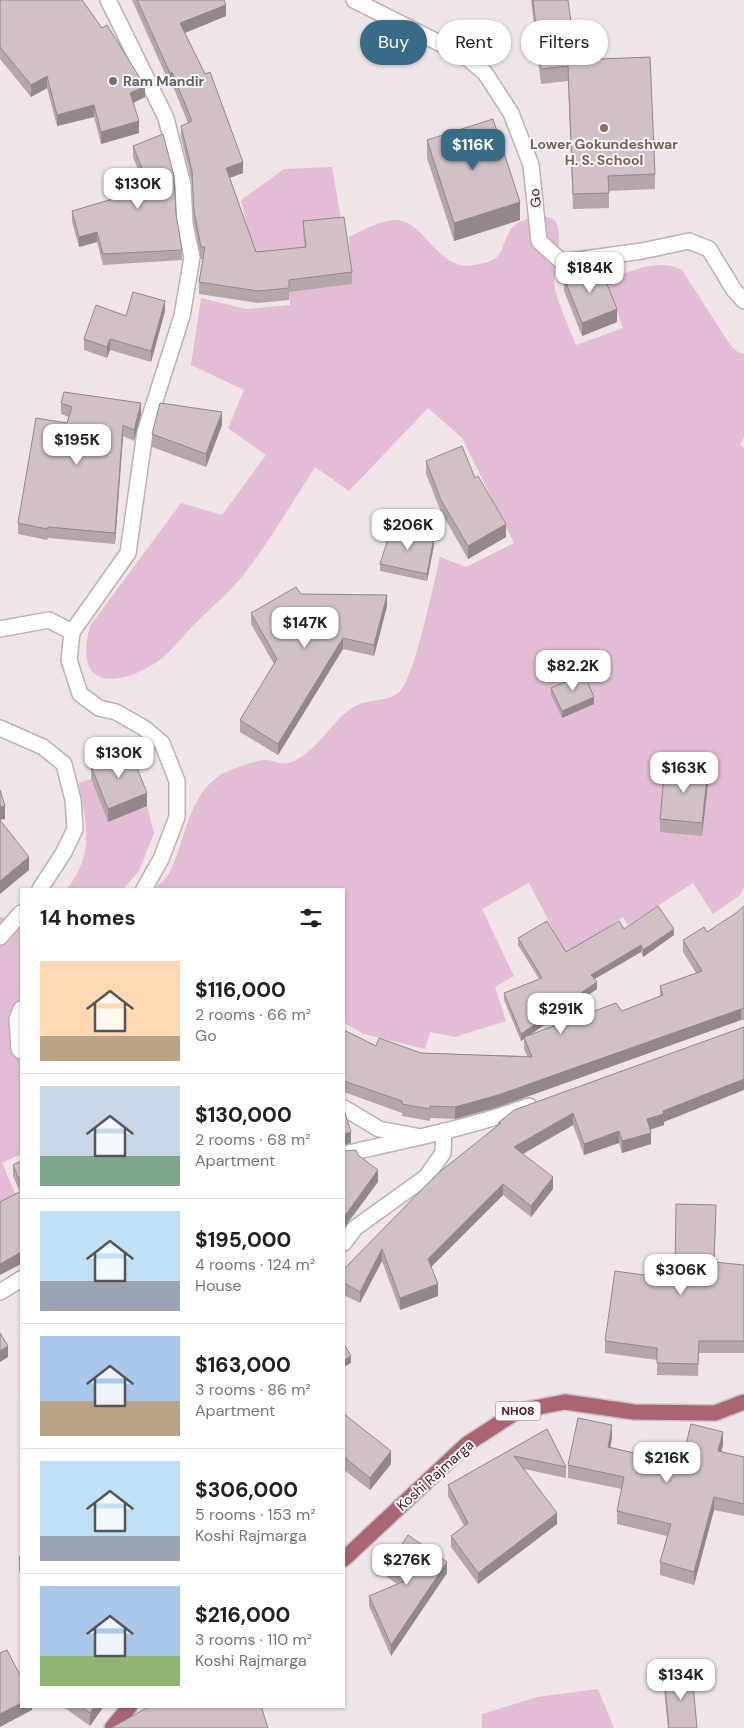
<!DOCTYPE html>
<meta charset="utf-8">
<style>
:root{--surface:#fff;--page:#f2f2f2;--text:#202124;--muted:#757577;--line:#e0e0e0;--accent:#386b86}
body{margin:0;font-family:"DM Sans",sans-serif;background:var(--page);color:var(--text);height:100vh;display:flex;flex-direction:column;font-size:19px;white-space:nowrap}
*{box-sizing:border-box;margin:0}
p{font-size:16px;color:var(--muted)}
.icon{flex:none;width:28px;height:28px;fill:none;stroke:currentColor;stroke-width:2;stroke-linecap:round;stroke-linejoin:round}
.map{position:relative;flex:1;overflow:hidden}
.panel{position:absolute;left:20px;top:888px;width:325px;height:820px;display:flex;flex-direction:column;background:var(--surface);border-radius:0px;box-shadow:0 1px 4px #0004}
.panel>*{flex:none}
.hud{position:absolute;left:360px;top:20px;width:309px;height:45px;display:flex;gap:10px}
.price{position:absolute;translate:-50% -42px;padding:0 11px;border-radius:10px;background:#fff;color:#222;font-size:16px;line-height:32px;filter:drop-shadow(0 1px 2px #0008)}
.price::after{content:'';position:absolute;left:50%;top:30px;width:15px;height:11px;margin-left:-8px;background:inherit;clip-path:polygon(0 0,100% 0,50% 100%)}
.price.active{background:var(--accent);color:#fff}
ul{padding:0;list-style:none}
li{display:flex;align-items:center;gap:15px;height:125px;padding:0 20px}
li+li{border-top:1px solid var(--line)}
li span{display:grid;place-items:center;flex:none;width:140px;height:100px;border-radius:0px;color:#555}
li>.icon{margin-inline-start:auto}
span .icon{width:60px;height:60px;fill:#fffc;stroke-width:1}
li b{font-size:21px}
h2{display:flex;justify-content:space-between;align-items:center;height:60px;padding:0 20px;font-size:21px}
.tag{padding:0 18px;border-radius:22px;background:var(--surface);box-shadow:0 1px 4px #0004;font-size:18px;line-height:45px}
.tag.active{background:var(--accent);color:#fff}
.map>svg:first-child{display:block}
.green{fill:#e2bdd5}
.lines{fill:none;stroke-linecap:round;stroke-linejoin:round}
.minor-casing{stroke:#bfaeb3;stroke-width:18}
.major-casing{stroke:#cbc1c3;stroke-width:18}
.minor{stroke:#fff;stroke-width:15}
.major{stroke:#a96672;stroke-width:15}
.wall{fill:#b4a6ab}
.shaded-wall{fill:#92878b}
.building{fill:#d1c1c7;stroke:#92878b}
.worship-dot{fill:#6b7280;stroke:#fbf7f9;stroke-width:2}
.education-dot{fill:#8d6e63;stroke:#fbf7f9;stroke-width:2}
.labels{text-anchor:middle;stroke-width:4;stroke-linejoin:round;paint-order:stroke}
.shield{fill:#fbf7f9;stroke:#7b6267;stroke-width:1}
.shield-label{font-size:12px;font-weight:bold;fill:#442228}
.worship-label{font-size:14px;font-weight:bold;fill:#5b616d;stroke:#fbf7f9;text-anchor:start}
.education-label{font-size:14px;font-weight:bold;fill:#785e54;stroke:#fbf7f9}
.street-label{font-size:14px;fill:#442228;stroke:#fbf7f9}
</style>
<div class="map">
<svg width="744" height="1728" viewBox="0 0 744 1728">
<rect width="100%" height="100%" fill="#efe5e9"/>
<!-- green -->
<g class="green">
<path d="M332,167L352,283L349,237C363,230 379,221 395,220C423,218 439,273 474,265C482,264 492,262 498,256C500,254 502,249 503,246C511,225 515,221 537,217C543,216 550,216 555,221C564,232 555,267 554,281C553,292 571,332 576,345L623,328L606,280C630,272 658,257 682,270L731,346L738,352L744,354V437L740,445L744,448V886L740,895L713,914L693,883L628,925L623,917L566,954L529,883L482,909L514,976L495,987L506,1021L455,1037L430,1032L425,1049L364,1034L344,1023V889H154C159,884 167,878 170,872C185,841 187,801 216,778C223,772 255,760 265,760C277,760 280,767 294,761C319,749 330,723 352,708C367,697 388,704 401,690C415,675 434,582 440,557L466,567L514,543L462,438L428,408L349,491L315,467C293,501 272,537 248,569C233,590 210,608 192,627C181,638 170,653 157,662C115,689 73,688 90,626L181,503L222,515L266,455L228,428L244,390L191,365L201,298L246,309L290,305L285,255L254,254L241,200L284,169Z"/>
<path d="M91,779L108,822L147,806L154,833L139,871L123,889H67C95,853 86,824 79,783Z"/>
<path d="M0,917L21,921V1154L2,1163L16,1195L0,1205Z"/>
<path d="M598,1689L614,1728H482V1714L537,1697Z"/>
</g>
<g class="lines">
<!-- minor casing -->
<g class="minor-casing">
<g id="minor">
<path d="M108,0L166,118L183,185L185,224L192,257L182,316L145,432L128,553L72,632L69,660L80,694L99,708L116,712L144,728L162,743L177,781V817L161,859L144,889"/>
<path d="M354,0L465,56L485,73L511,113L531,165L539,241L562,262L642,251L689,241L709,249L734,290L744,301"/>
<path d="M0,629L49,620L72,632"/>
<path d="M0,728L43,747L64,764L73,800L75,829L64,852L40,889"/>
<path d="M0,937L21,913"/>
<path d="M21,1009L17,1019L19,1049L21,1051"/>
<path d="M344,1108L379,1129L416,1136"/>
<path d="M344,1154C406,1140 469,1128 529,1106"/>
<path d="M344,1243L355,1228L426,1177L443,1153L444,1131"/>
<path d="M0,1292L21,1279"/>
</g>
</g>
<!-- major casing -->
<g class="major-casing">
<g id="major">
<path d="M344,1559L467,1444L518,1411L565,1402L634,1412L715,1413L744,1402"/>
<path d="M112,1728L130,1706"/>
</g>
</g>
<!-- minor -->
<use href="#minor" class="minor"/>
<!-- major -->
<use href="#major" class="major"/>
</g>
<!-- wall -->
<g class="wall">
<path d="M0,0L145,97L134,103L139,133L101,144L94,117L57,126L47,88L31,97L0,59Z"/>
<path d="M132,0H224L226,16L184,33L243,173L230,178L256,252L305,247L303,233V221L352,272V284L289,292V300L258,303L199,294V282L203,259H201L194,223L192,183L181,137V126L188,123L172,84L170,85Z"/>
<path d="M531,0H568L576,60L655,174V189L609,191V208L573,209L568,81L541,84Z"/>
<path d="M427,140L520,220L454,241L427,158Z"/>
<path d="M133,146L176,214L182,250V260L103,265L97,242L79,247L72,222V211L146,189L133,157Z"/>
<path d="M564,278L617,322L582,336L564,291Z"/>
<path d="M165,311L151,362L110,350L107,358L84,350V339L126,316Z"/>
<path d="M61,403L141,414L134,441L123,436L115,544L48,538L47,540L18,534V523L67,423L69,417L61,414Z"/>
<path d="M222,425L206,467L152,447V434Z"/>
<path d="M426,461L475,478L506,537L468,559L441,512L426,474Z"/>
<path d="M434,545L427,581L380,571V564Z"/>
<path d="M301,594L387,606L374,656L343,649L278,755L240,732V720L274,664L251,624V613Z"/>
<path d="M551,688L594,704L562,718L551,695Z"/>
<path d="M91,766L147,806L108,822L91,779Z"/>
<path d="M708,783L702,836L660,832V819Z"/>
<path d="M744,906V1020H741L498,1107L455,1119L430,1118V1121L402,1116V1113L344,1092V1030L376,1046L421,1053L527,1056L524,1049V1039L521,1041L504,1000V993L539,979L518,945V938L566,952L624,929L674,935L643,957L641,952L595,979L597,989L529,1035L622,1011L660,996V986L696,973L683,952V940L707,932L736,913Z"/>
<path d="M744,1027L664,1122V1125L650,1130L651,1144L622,1153L619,1143L584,1155L573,1125L522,1154L553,1189L531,1217L503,1195L431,1267L438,1296L400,1310L382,1261L360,1303L344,1295V1269L498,1125V1123Z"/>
<path d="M21,1161V1264L20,1192L13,1176V1165Z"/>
<path d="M716,1217L714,1262L744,1265V1353H699L698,1376L657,1375V1360L605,1353V1341L665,1278L675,1272Z"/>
<path d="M344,1414L391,1464L370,1490L344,1470Z"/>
<path d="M547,1429L566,1467V1478L524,1469L557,1524L478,1584L451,1547V1536L464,1526L448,1496V1485Z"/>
<path d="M612,1438L610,1447L681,1464L723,1445L721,1452L744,1457V1516L714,1510L694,1585L660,1575V1562L667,1536L617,1524V1511L622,1489L568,1478V1465Z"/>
<path d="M21,1553V1573L19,1572V1559Z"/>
<path d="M387,1567L447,1573L391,1656L369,1606V1596L397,1584L387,1577Z"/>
<path d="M664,1676L697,1728H668L664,1689Z"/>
<path d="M62,1706H104L90,1726Z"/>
</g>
<!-- shaded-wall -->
<g class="shaded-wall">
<path d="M226,5V16L180,35V23Z"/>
<path d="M172,72V84L170,85V73Z"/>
<path d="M47,76V88L31,97V85Z"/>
<path d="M145,86V97L130,104V93Z"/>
<path d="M94,105V117L57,126V115Z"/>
<path d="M139,121V133L101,144V132Z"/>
<path d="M243,162V173L226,179V168Z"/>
<path d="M520,202V220L454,241V223Z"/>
<path d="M97,232V242L79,247V237Z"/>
<path d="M165,301V311L151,362V351Z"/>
<path d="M617,309V322L582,336V323Z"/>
<path d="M110,339V350L107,358V347Z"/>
<path d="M141,403V414L134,441V430Z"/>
<path d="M222,412V425L206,467V454Z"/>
<path d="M123,425V436L115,544V533Z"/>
<path d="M506,524V537L468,559V546Z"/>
<path d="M434,538V545L427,581V574Z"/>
<path d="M387,595V606L374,656V645Z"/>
<path d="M343,638V649L278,755V744Z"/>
<path d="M594,697V704L562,718V711Z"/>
<path d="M708,770V783L702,836V823Z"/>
<path d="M147,793V806L108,822V809Z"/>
<path d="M5,806V819L0,820V807Z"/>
<path d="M29,857V870L0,894V881Z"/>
<path d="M674,929V935L643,957V950Z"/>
<path d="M641,945V952L591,981V975Z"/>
<path d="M597,982V989L521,1041V1034Z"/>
<path d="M741,1009V1020L498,1107L455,1119V1107Z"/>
<path d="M744,1079V1090L664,1122V1125L647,1130V1119L663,1111Z"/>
<path d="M573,1113V1125L514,1159V1147Z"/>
<path d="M619,1131V1143L584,1155V1144Z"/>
<path d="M351,1132V1143L344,1145V1134Z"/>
<path d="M651,1133V1144L622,1153V1141Z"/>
<path d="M378,1170V1182L344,1228V1217Z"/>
<path d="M553,1177V1189L531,1217V1206Z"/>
<path d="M503,1184V1195L428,1270V1259Z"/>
<path d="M382,1249V1261L360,1303V1292Z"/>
<path d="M21,1252V1264L0,1275V1264Z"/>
<path d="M438,1284V1296L400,1310V1298Z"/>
<path d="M8,1346V1357L0,1362V1351Z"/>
<path d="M351,1356V1363L344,1367V1360Z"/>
<path d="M612,1425V1438L608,1460V1447Z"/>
<path d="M723,1432V1445L718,1464V1451Z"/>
<path d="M391,1451V1464L370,1490V1478Z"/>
<path d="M714,1497V1510L694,1585V1572Z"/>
<path d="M557,1513V1524L478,1584V1573Z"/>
<path d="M345,1519V1532H344V1520Z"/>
<path d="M447,1562V1573L391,1656V1645Z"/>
<path d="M21,1703V1706H32V1710L0,1727V1714Z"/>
<path d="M95,1706H104L90,1726V1713Z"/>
</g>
<!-- building -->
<g class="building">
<path d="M0,0H82L102,28L107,25L145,86L130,93L139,121L101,132L94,105L57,115L47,76L31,85L0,47Z"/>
<path d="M137,0H224L226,5L180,23L205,74L210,72L243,162L226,168L256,252L306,247L303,221L344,217L352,272L289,280V288L258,291L199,282L205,247H201L194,211L192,171L181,126L192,121L172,72L170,73Z"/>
<path d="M533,0H568L576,60L650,57L655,174L608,176L609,193L573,194L568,66L541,69Z"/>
<path d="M493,119L520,202L454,223L427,140Z"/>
<path d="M163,134L174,176L176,214L182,250L103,254L97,232L79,237L72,211L150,188L133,146Z"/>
<path d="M599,264L617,309L582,323L564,278Z"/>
<path d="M133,292L165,301L151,351L110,339L107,347L84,339L96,305L126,316Z"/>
<path d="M64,392L141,403L134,430L123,425L115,533L48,527L47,529L18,523L36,418L67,423L72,407L61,403Z"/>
<path d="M160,403L222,412L206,454L152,434Z"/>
<path d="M462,446L475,478L478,476L506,524L468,546L441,500L426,461Z"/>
<path d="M392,526L434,538L427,574L380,564Z"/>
<path d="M296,587L301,594L387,595L374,645L343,638L278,744L240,720L277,659L251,613Z"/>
<path d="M584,674L594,697L562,711L551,688Z"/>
<path d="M130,750L147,793L108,809L91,766Z"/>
<path d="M665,766L708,770L702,823L660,819Z"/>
<path d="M0,790L5,806L0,807Z"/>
<path d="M0,820L29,857L0,881Z"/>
<path d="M658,906L674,929L643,950L641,945L591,975L597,982L521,1034L504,993L542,978L518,938L547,921L566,952L619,921L624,929Z"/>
<path d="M744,906V1008L741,1009L498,1095L455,1107L430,1106V1109L402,1104V1101L344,1081V1030L376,1046L379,1038L421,1053L532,1057L524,1037L616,1003L622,1011L663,995L660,986L702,971L683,940L704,927L707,932L736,913Z"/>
<path d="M744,1027V1079L663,1111L664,1114L647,1119L651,1133L622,1141L619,1131L584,1144L573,1113L514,1147L553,1177L531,1206L503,1184L428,1259L438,1284L400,1298L382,1249L360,1292L344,1283V1269L437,1174L501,1123H498L514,1110Z"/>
<path d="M344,1110L351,1132L344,1134Z"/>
<path d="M356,1150L358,1155L378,1170L344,1217V1151Z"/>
<path d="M21,1161V1184L13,1165Z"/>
<path d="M21,1191V1252L0,1264V1202Z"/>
<path d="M676,1204L716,1205L714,1262L744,1265V1341H699L698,1364L657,1363V1348L605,1341L615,1271L665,1278V1271L675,1272Z"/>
<path d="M0,1333L8,1346L0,1351Z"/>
<path d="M344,1344L351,1356L344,1360Z"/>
<path d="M344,1414L391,1451L370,1478L344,1457Z"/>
<path d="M578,1418L612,1425L608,1447L681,1464L691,1424L723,1432L718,1451L744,1457V1504L714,1497L694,1572L660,1562L671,1524L617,1511L624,1477L568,1465Z"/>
<path d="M547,1429L566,1467L514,1456L557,1513L478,1573L451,1536L468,1523L448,1485Z"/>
<path d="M408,1535L447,1562L391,1645L369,1596L407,1580L387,1567Z"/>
<path d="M21,1553V1560L19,1559Z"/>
<path d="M7,1650L21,1677V1703L0,1714V1653Z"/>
<path d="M692,1674L697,1728H669L664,1676Z"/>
<path d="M81,1706H95L90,1713Z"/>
<path d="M150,1706H261L268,1728H111Z"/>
</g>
<!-- markers -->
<circle class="worship-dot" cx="113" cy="81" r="5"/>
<circle class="education-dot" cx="604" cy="128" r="5"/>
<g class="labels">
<!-- shield labels -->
<rect class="shield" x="495.5" y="1401.5" width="45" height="19" rx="4"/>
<g class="shield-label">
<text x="518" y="1415">NH08</text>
</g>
<!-- worship labels -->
<g class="worship-label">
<text x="123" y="86">Ram Mandir</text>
</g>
<!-- education labels -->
<g class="education-label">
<text x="604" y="149">Lower Gokundeshwar<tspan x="604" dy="16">H. S. School</tspan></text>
</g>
<!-- street labels -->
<g class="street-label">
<text transform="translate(535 198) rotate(-96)" y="5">Go</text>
<text transform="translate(435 1475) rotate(-42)" y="5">Koshi Rajmarga</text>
</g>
</g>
</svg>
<b class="price active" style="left:473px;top:171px">$116K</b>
<b class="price" style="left:138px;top:210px">$130K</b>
<b class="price" style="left:590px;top:294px">$184K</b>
<b class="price" style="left:77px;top:466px">$195K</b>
<b class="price" style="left:408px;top:551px">$206K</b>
<b class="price" style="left:305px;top:649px">$147K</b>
<b class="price" style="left:573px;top:692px">$82.2K</b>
<b class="price" style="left:119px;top:779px">$130K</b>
<b class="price" style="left:684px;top:794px">$163K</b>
<b class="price" style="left:561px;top:1035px">$291K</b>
<b class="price" style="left:681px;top:1296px">$306K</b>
<b class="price" style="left:667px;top:1484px">$216K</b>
<b class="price" style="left:407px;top:1586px">$276K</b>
<b class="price" style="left:681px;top:1701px">$134K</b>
<div class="hud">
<a class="tag active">Buy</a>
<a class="tag">Rent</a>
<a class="tag">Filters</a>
</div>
<section class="panel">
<h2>14 homes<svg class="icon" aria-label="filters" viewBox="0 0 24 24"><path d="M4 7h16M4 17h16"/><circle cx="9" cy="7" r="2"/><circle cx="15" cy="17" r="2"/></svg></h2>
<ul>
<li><span style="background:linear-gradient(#ffd9b3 75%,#b9a48a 0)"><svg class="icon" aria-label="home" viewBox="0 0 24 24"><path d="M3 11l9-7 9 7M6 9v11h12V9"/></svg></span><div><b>$116,000</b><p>2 rooms · 66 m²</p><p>Go</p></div></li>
<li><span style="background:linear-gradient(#c9d6e8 70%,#7fa58c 0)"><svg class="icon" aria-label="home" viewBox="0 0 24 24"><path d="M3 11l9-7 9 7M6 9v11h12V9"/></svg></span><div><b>$130,000</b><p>2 rooms · 68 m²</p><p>Apartment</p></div></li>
<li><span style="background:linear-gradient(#bfe0f5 70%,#9aa5b1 0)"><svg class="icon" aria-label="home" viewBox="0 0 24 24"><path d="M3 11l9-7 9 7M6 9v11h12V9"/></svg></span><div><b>$195,000</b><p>4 rooms · 124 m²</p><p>House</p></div></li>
<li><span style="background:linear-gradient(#a9c7e8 65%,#b9a48a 0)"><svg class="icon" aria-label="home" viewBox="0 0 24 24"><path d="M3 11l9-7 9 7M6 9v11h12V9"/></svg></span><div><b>$163,000</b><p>3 rooms · 86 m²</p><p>Apartment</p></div></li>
<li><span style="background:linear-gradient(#bfe0f5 75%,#9aa5b1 0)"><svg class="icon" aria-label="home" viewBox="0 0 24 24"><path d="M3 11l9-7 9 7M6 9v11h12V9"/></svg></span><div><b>$306,000</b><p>5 rooms · 153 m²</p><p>Koshi Rajmarga</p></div></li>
<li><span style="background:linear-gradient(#a9c7e8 70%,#8fb573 0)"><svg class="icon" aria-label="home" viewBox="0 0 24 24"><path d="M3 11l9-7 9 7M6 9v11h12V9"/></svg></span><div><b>$216,000</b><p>3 rooms · 110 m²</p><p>Koshi Rajmarga</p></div></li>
</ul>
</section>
</div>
